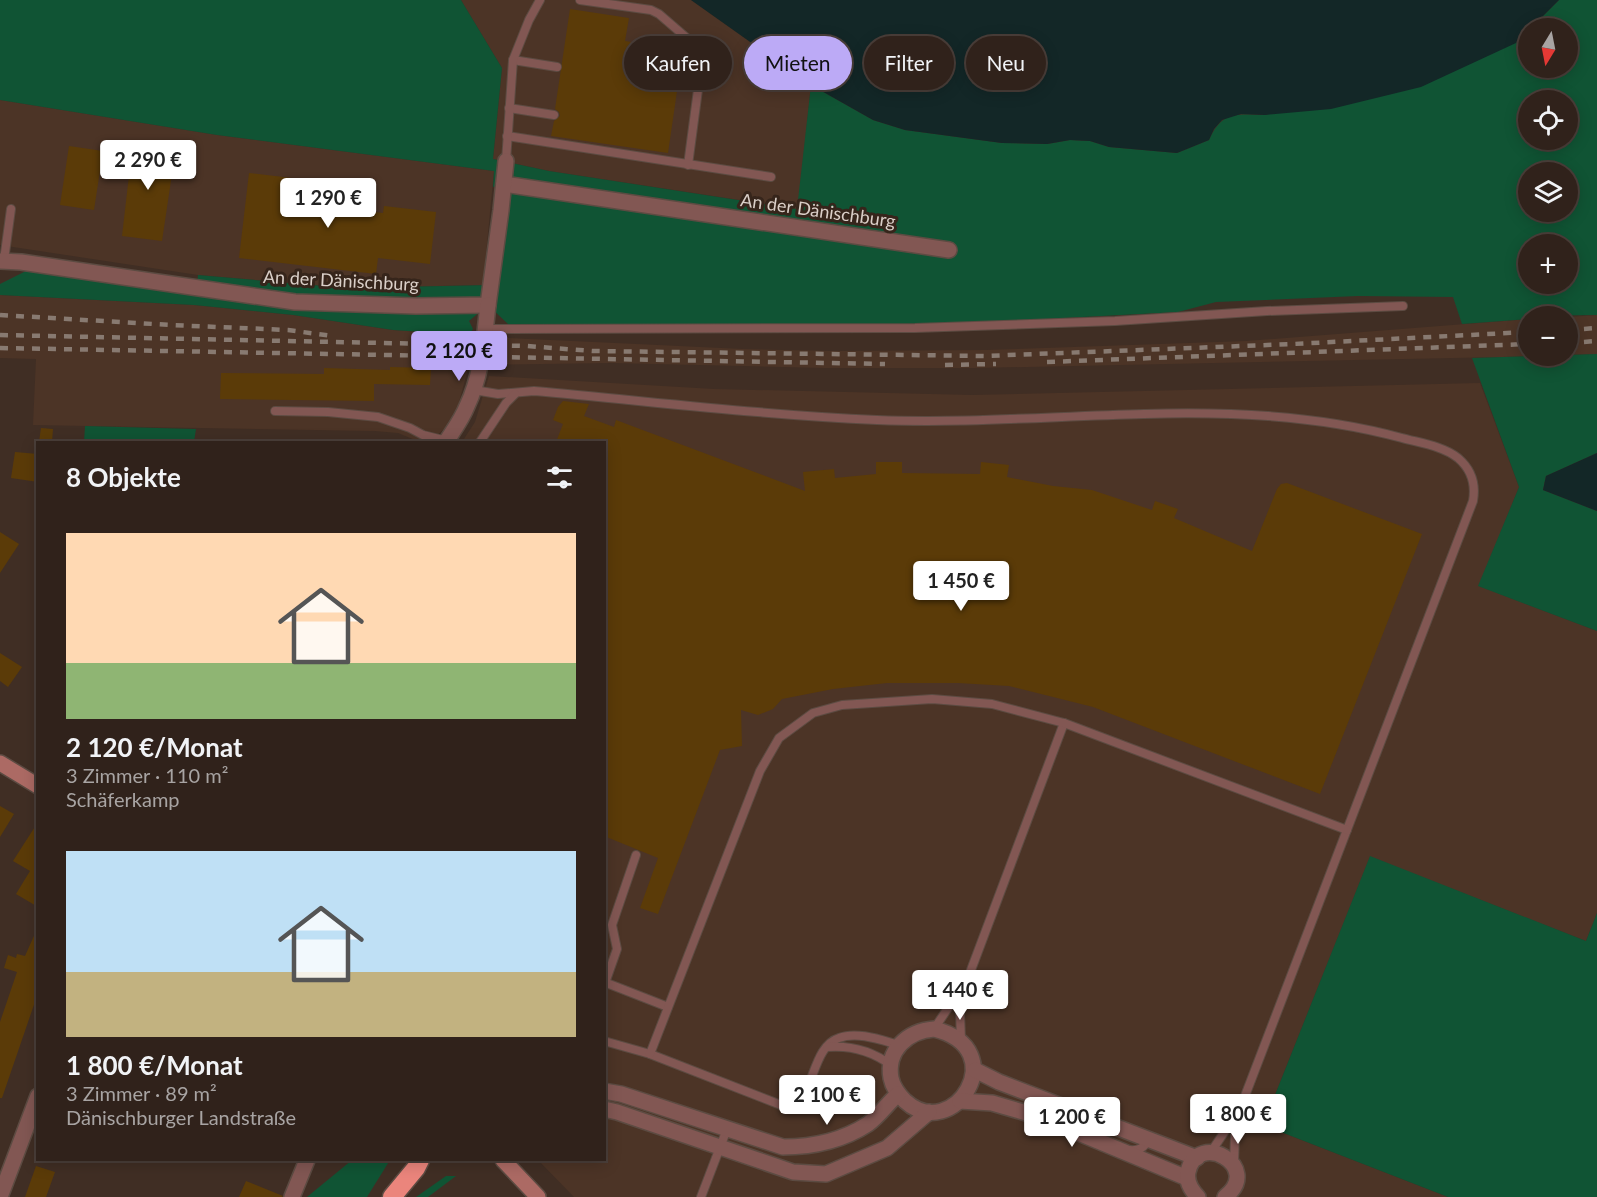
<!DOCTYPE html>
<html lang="de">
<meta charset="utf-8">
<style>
:root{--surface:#30221b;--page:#3c2f28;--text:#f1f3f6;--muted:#a8a4a3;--line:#4b3f3a;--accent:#bcaaf6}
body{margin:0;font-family:Lato,sans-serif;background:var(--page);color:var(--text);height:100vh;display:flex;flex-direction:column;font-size:22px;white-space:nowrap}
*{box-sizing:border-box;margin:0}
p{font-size:20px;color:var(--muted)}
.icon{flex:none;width:33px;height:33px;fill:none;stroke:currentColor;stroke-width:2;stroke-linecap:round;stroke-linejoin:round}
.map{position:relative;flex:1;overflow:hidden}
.panel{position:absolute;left:36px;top:441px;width:570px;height:720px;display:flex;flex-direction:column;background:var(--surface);border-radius:0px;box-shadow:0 3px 15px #0003,0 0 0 2px var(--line)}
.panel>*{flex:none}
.banner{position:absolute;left:624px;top:36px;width:570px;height:54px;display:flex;gap:12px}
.needle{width:39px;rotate:190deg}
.buttons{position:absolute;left:1518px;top:18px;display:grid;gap:12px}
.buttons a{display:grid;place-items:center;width:60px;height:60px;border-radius:50%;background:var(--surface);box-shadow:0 3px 15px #0003,0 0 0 2px var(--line);font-size:30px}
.price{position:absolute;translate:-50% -51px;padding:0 14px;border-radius:6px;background:#fff;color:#222;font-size:20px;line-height:39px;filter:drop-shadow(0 2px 3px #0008)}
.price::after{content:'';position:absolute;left:50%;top:36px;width:18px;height:14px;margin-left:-9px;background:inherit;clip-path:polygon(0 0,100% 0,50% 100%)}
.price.selected{background:var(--accent);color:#111}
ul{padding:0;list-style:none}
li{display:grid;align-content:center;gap:12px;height:318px;padding:0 30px}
li span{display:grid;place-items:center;height:186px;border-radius:0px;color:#555}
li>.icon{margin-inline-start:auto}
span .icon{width:108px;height:108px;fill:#fffc;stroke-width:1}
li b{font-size:26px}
h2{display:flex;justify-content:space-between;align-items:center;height:72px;padding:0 30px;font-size:26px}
.chip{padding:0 21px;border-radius:27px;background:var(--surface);box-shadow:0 3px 15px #0003,0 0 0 2px var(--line);font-size:21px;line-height:54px}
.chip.selected{background:var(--accent);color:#111}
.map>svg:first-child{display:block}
.built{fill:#4c3426}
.green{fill:#105434;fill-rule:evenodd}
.water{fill:#132727}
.building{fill:#5b3b08}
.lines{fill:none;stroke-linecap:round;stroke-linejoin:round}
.lane-casing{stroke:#5c4b42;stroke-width:10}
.street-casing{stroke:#5c4b42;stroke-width:18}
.secondary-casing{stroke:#5c4b42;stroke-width:18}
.highway-casing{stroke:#5c4b42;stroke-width:21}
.lane{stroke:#825753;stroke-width:8}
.street{stroke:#825753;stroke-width:15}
.secondary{stroke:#ac6a64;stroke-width:15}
.highway{stroke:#eb857c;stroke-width:18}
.rail{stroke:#887a71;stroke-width:4.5;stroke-dasharray:8 8;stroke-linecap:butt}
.labels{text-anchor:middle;stroke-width:6;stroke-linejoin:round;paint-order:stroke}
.street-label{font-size:18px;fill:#dacfc8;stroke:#36251b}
</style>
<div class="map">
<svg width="1597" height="1197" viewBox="0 0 1597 1197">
<rect width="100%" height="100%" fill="#402e24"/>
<!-- built -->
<g class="built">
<path d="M461,0H691L811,85L798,209L549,171L493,159L502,68Z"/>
<path d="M0,100L217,135L494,171L483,285L347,288L198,275L0,245Z"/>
<path d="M0,295L194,305L293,315L393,330L489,337L743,349L834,351L986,350L1246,341L1528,319V356H1552L975,368H824L612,363L469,365L458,406L444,429L430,442H420L398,433L375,431L33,425L36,359L0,358Z"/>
<path d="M1597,315V354L1568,355V317Z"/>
<path d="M489,376L714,389L972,395L1480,383L1519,487L1479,586L1597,631V913L1586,941L1370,857L1263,1125L1448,1197H574L538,1160H604V442H462L475,422Z"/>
</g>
<!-- green -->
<g class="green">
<path d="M0,0H461L502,68L493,159L549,171L797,209L811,85L873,120L905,130L1002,143L1047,144L1070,140L1090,141L1109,147L1177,153L1209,140C1222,111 1236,114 1265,115L1515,43L1528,31V68H1568V28H1531L1559,0H1597V315L1528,316V319L1462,324L1453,297L1358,296L1216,302L1178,312L968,323L756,326L508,324L488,305L469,321L473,329L469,335L393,330L293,315L194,305L0,295V284L26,271L196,294L198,275L347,288L490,285L504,184L493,187L494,171L217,135L0,100ZM1528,100H1568V140H1528ZM1528,172H1568V212H1528ZM1528,244H1568V284H1528Z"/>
<path d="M1597,354V453L1546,476L1543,490L1597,511V631L1478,586L1519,487L1472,358Z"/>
<path d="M85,426L195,429H196L194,442H84Z"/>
<path d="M1370,856L1586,941L1597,913V1197H1448L1263,1125Z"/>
<path d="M352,1160H390L367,1197H307Z"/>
<path d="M446,1176H456L428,1197H416Z"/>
</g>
<!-- water -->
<g class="water">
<path d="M691,0H1559L1516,43L1421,87L1331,109L1265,115L1241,114L1222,120L1214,129L1209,140L1177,153L1109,147L1090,141L1070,140L1047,144L1002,143L905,130L873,120L811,85Z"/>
<path d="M1597,453V511L1543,490L1546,476Z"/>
</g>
<!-- building -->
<g class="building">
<path d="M570,9L629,18L625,41L683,50L668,153L551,136L554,121L560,116L559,112L555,109Z"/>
<path d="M133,141L176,147L162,241L122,236Z"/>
<path d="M69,146L103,151L94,210L60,205Z"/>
<path d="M249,173L317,181L314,205L383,213L384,206L436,212L430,264L378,258L376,274L239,258Z"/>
<path d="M390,367L431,368L430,385L374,384V401L220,399L221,373L324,374V368L390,370Z"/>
<path d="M563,401L589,404L584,416L614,427L616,420L805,491L803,472L834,469L835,478L876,474V462H902V473L980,474L981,462L1009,465L1007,477L1053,486L1092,490L1152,510L1155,501L1178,509L1174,518L1252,551L1277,489L1281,484L1287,483L1422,534L1320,794L1093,707L1009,686L958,683H887L833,689L782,699L773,709L758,715L741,710L742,746L720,750L658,914L640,908L658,858L604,836V442H556L563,424L553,420L558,407Z"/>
<path d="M41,428L53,429L52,442H39Z"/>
<path d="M15,452L38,454V482L11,478Z"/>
<path d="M0,532L19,544L0,573Z"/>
<path d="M0,653L22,667L8,687L0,681Z"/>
<path d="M0,806L14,814L0,837Z"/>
<path d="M38,822V907L16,894L30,871L13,861Z"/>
<path d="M37,929L38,993L2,1098H0V1022L17,972L4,968L8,955L16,958L17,954L25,956Z"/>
<path d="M36,1166L55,1172L46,1197H25Z"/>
<path d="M246,1181L283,1196L282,1197H239Z"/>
</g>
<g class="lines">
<!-- lane casing -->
<g class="lane-casing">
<g id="lane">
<path d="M580,0L651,10L659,14L703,52L688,165"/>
<path d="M513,60L557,67"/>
<path d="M509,108L554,115"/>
<path d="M507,136L771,177"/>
<path d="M506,161L513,60L529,20L540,0"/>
<path d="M4,260L11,209"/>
<path d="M485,329L915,328L1115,321L1267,311L1403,306"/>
<path d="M474,390L498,394L534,391C648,401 762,415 877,420C1052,427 1231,391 1402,438C1420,443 1443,446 1458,458C1472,470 1476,484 1473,501L1240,1109L1235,1135L1234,1164"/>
<path d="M275,411L328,412L378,417L410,428L423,435L447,441"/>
<path d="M480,442L506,403L515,394"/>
<path d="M604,982L668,1007"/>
<path d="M605,983L617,949L612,925L636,855"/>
<path d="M934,1029L964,984"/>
<path d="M961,1040L960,1012L968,978L1064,723"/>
<path d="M604,1041L650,1054L781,1105C785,1104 792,1105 795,1103C814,1093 813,1046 839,1038C857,1031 881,1040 899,1045"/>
<path d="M827,1047C851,1045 872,1051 891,1065"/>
<path d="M650,1054L760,771L779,738L813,713L842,705L932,699L992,704L1064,723L1347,830"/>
<path d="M1129,1150C1139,1151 1144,1148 1149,1139"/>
<path d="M1211,1152L1237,1113"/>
<path d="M701,1197L727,1129"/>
</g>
</g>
<!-- street casing -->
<g class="street-casing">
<g id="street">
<path d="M504,184L949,250"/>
<path d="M0,261L21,262L295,302L416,306L488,305L501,210L506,161"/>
<path d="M446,442C453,431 462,419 467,406C482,375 484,339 488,305"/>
<path d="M934,1029C1015,1049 953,1145 905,1101C898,1094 893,1088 891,1078C886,1050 908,1031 934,1029Z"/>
<path d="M975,1070L999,1082L1197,1158"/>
<path d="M604,1091L621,1094L783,1147C814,1147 842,1141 868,1124C879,1116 888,1103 898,1094"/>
<path d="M960,1101L992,1103L1023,1112L1057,1124L1187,1178"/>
<path d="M604,1109L617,1112L793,1172L826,1174L887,1148L929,1112"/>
<path d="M0,1197L38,1096"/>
<path d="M292,1197L307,1160"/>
<path d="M1198,1197C1191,1190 1186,1182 1188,1172C1197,1129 1264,1167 1225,1197"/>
</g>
</g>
<!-- secondary casing -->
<g class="secondary-casing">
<g id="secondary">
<path d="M0,763L38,786"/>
<path d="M503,1160L538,1197"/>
</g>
</g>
<!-- highway casing -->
<g class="highway-casing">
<path id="highway" d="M392,1197L416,1168L420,1160"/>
</g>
<!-- lane -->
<use href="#lane" class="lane"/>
<!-- street -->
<use href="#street" class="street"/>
<!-- secondary -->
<use href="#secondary" class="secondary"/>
<!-- highway -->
<use href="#highway" class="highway"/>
<!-- rail -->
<g class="rail">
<path d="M0,315L171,325L288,330L332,336"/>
<path d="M1568,330L1597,328"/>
<path d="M0,335L527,346L592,351L985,356L1293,344L1528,332"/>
<path d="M1568,343L1597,341"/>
<path d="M0,348L885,364"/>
<path d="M1047,362L1528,344"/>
<path d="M945,365L996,364"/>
</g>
</g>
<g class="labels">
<!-- street labels -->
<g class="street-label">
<text transform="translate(818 211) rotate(8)" y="6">An der Dänischburg</text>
<text transform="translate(341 281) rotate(3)" y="6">An der Dänischburg</text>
</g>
</g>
</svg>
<div class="buttons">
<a><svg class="needle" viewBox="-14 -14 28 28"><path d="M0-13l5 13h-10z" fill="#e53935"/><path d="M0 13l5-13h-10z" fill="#a8a4a3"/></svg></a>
<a><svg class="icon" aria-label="locate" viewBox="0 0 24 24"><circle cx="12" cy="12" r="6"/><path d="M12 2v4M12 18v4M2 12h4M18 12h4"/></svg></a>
<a><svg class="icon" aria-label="layers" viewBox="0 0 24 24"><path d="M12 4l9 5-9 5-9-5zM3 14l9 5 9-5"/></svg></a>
<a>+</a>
<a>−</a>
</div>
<b class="price" style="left:148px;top:191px">2 290 €</b>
<b class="price" style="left:328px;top:229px">1 290 €</b>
<b class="price selected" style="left:459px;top:382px">2 120 €</b>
<b class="price" style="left:961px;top:612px">1 450 €</b>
<b class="price" style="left:960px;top:1021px">1 440 €</b>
<b class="price" style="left:827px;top:1126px">2 100 €</b>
<b class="price" style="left:1238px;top:1145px">1 800 €</b>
<b class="price" style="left:1072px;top:1148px">1 200 €</b>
<div class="banner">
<a class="chip">Kaufen</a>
<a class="chip selected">Mieten</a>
<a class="chip">Filter</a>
<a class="chip">Neu</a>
</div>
<section class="panel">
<h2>8 Objekte<svg class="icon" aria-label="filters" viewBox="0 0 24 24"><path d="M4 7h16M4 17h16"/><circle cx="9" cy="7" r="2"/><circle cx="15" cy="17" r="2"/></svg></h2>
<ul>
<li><span style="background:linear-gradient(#ffd9b3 70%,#8fb573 0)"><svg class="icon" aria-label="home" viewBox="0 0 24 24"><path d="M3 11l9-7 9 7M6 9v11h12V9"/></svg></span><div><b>2 120 €/Monat</b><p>3 Zimmer · 110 m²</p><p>Schäferkamp</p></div></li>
<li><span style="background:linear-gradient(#bfe0f5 65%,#c2b280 0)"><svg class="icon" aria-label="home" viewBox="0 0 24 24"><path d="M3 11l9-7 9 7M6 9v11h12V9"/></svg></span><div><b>1 800 €/Monat</b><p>3 Zimmer · 89 m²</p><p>Dänischburger Landstraße</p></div></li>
</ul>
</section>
</div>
